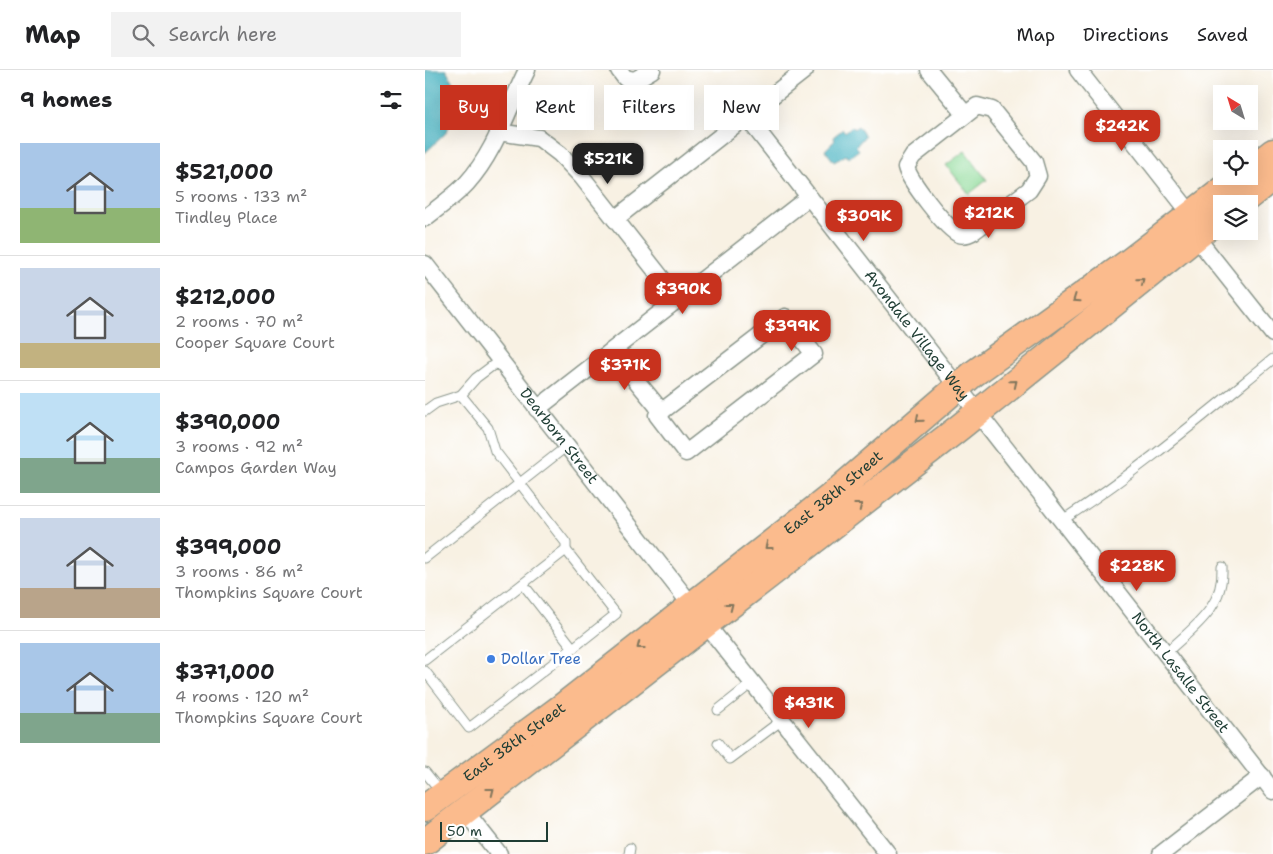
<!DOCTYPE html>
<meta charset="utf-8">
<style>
:root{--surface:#fff;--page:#f2f2f2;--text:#202124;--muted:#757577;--line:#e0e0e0;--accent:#c8321e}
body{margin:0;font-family:"Shantell Sans",sans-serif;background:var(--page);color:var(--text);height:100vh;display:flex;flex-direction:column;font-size:19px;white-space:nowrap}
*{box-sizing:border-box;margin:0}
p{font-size:16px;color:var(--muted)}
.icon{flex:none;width:28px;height:28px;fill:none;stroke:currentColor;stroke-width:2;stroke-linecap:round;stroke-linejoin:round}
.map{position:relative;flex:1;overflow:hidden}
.drawer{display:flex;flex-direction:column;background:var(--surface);width:425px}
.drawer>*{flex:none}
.guide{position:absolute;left:15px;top:15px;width:475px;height:45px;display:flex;gap:10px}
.needle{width:32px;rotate:322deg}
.controls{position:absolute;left:788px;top:15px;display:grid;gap:10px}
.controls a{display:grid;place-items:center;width:45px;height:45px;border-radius:0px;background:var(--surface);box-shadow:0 5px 20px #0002;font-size:25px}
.scale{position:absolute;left:15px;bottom:12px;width:108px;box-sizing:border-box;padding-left:5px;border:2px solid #1f3d34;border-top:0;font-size:14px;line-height:18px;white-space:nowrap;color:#1f3d34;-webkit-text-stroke:4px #fff;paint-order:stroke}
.price{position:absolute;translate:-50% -42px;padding:0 11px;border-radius:10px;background:var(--accent);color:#fff;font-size:16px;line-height:32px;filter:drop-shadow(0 1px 2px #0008)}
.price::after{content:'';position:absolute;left:50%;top:30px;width:15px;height:11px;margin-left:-8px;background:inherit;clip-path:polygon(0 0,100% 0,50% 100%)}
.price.active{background:#222;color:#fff}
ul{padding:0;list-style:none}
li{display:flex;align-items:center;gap:15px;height:125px;padding:0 20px}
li+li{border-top:1px solid var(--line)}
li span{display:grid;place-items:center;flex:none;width:140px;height:100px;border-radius:0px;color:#555}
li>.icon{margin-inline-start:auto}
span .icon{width:60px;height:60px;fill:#fffc;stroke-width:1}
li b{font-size:21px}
h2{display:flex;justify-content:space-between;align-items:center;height:60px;padding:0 20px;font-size:21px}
.tag{padding:0 18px;border-radius:0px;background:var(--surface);box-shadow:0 5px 20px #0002;font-size:18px;line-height:45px}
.tag.active{background:var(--accent);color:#fff}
header{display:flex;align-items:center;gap:30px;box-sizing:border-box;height:70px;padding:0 25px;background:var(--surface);border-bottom:1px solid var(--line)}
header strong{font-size:24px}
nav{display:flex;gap:28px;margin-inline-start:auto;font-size:18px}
.search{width:350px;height:45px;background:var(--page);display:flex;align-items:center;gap:12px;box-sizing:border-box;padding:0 18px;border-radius:0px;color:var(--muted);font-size:19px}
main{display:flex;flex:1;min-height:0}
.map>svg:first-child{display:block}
.green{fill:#8bd996;stroke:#558b65}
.water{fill:#43b1c0;stroke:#31777a}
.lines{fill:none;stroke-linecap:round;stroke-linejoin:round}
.service-casing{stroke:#8c978c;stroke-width:11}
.minor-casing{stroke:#8c978c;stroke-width:19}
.primary-casing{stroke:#8c978c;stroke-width:29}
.service{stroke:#fff;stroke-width:9}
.minor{stroke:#fff;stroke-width:16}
.primary{stroke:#fbbb8d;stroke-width:26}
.oneway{stroke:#82765c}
.shop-dot{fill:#3f7fe0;stroke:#fff;stroke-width:2}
.labels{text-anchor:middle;stroke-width:4.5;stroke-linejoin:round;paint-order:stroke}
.street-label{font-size:15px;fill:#1f3d34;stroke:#fff}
.shop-label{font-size:15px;fill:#366cbe;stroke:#fff;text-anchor:start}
</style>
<header>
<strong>Map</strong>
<div class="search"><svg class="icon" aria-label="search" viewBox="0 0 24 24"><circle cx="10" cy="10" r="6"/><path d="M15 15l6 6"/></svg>Search here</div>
<nav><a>Map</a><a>Directions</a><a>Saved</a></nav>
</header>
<main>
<section class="drawer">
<h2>9 homes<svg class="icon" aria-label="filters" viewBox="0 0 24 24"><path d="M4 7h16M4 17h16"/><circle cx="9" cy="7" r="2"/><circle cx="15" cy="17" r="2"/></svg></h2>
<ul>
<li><span style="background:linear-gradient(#a9c7e8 65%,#8fb573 0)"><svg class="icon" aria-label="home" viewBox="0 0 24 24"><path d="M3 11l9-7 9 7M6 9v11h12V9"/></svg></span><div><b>$521,000</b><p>5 rooms · 133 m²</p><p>Tindley Place</p></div></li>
<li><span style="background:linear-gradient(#c9d6e8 75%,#c2b280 0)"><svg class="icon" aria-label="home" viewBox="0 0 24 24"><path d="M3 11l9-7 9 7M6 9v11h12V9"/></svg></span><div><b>$212,000</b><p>2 rooms · 70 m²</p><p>Cooper Square Court</p></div></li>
<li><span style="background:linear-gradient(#bfe0f5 65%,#7fa58c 0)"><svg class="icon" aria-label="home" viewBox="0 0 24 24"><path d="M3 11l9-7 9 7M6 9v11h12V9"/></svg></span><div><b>$390,000</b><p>3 rooms · 92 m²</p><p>Campos Garden Way</p></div></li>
<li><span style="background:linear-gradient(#c9d6e8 70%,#b9a48a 0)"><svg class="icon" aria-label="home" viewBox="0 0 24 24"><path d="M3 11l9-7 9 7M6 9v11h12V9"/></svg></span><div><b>$399,000</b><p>3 rooms · 86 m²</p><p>Thompkins Square Court</p></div></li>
<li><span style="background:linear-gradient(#a9c7e8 70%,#7fa58c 0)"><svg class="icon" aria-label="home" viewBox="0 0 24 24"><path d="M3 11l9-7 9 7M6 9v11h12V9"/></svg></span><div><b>$371,000</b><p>4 rooms · 120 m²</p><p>Thompkins Square Court</p></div></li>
</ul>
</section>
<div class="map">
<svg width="848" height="784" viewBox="0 0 848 784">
<rect width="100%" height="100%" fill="#fff"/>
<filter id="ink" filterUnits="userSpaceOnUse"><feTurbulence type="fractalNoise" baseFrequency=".02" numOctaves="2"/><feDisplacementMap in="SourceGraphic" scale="10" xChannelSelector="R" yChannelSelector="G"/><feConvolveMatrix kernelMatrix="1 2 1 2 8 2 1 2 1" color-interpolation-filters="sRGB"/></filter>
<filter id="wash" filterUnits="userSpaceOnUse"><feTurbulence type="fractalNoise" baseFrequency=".0096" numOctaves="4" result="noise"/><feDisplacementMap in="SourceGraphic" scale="20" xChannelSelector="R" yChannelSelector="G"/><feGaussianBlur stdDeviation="1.12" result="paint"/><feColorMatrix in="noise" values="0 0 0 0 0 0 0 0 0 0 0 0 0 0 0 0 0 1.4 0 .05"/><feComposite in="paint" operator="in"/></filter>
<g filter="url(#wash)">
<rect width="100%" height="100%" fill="#f8f1e3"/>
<!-- green -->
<path class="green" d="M540,81L562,110L544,124L521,95Z"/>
<!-- water -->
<g class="water">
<path d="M0,0H21L30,16L26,53L21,63L0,83Z"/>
<path d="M427,56L429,59L433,56L440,66L431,76L434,80L423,88L421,85L409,92L400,80L410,70L408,67L418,59L420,62Z"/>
</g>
</g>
<g filter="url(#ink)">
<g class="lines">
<!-- service casing -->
<g class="service-casing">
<g id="service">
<path d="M0,341L11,333L36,325"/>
<path d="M636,451C711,403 779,345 848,289"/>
<path d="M141,480L191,544L148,578"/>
<path d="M0,488L142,376"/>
<path d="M740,584C768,557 799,539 797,497"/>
<path d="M0,590L141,480V473L70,381L63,358L36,325L51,308L75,290"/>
<path d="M0,601L44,658L148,578L98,514"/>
<path d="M293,640L327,613"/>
<path d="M293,673L305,689L357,650"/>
<path d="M0,702L17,723"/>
<path d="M204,784L205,778"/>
</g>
</g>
<!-- minor casing -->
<g class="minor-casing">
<g id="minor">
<path d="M194,0L200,8L210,10L227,0"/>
<path d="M504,0L540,44"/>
<path d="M653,0L766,144"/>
<path d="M552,36L567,40L609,92L613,106L604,120L549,161C544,164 539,166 534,164C521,159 484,110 481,97L488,86Z"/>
<path id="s1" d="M321,46L848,721"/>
<path d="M73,62L114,68L135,84L157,107L253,229"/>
<path d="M0,148C14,137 30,126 42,113C71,81 83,38 102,0"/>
<path d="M190,149L380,0"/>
<path d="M771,167L848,264"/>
<path id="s2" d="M0,194L267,536"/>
<path d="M360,247L389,284L261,383L232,345Z"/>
<path d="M187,281L237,342"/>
<path d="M112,339L384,127"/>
<path d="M281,554L463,784"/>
<path d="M40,741L74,784"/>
<path d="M736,784L837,706"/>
</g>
</g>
<!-- primary casing -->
<g class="primary-casing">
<g id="primary">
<path d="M824,101L848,82"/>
<path d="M814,134L848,107"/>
<path id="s3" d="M0,738L137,637L404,428L548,304L704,192L816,106"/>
<path d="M0,772L535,357L796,147"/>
</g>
</g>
<!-- service -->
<use href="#service" class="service"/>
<!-- minor -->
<use href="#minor" class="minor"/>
<!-- primary -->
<use href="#primary" class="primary"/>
</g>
<!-- one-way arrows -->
<defs><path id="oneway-chevron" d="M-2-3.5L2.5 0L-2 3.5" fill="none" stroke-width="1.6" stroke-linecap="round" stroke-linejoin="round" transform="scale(1.25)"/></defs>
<g class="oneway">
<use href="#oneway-chevron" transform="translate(716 211) rotate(-39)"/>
<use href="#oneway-chevron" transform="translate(651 229) rotate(145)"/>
<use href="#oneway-chevron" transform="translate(589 313) rotate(-39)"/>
<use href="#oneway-chevron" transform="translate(494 349) rotate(139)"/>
<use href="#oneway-chevron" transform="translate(434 436) rotate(-38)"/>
<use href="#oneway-chevron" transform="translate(343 476) rotate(142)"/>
<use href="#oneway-chevron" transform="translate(305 536) rotate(-38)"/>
<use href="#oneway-chevron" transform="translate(215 576) rotate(142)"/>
<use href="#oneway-chevron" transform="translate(66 721) rotate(-38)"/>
</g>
</g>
<!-- markers -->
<circle class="shop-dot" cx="66" cy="589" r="5"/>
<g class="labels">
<!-- street labels -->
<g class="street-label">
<text dy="5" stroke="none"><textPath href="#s1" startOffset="278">Avondale Village Way</textPath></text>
<text dy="5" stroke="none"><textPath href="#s2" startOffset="218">Dearborn Street</textPath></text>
<text dy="5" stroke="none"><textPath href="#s3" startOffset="516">East 38th Street</textPath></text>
<text dy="5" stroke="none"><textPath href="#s1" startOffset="706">North Lasalle Street</textPath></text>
<text dy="5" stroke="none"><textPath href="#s3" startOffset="111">East 38th Street</textPath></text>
</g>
<!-- shop labels -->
<g class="shop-label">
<text x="76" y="594">Dollar Tree</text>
</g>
</g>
</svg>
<div class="controls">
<a><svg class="needle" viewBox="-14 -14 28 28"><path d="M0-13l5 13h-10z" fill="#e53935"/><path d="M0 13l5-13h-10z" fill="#757577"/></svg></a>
<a><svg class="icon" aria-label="locate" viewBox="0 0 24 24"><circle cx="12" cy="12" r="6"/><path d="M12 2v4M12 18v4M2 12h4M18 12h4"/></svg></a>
<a><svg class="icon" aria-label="layers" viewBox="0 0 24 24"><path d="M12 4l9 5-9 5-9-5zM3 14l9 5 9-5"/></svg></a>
</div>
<div class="scale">50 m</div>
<b class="price" style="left:697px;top:82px">$242K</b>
<b class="price active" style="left:183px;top:115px">$521K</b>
<b class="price" style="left:564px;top:169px">$212K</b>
<b class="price" style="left:439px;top:172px">$309K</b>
<b class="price" style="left:258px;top:245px">$390K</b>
<b class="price" style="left:367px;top:282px">$399K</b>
<b class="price" style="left:200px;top:321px">$371K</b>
<b class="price" style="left:712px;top:522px">$228K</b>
<b class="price" style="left:384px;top:659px">$431K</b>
<div class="guide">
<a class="tag active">Buy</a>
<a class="tag">Rent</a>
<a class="tag">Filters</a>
<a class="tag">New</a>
</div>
</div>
</main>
